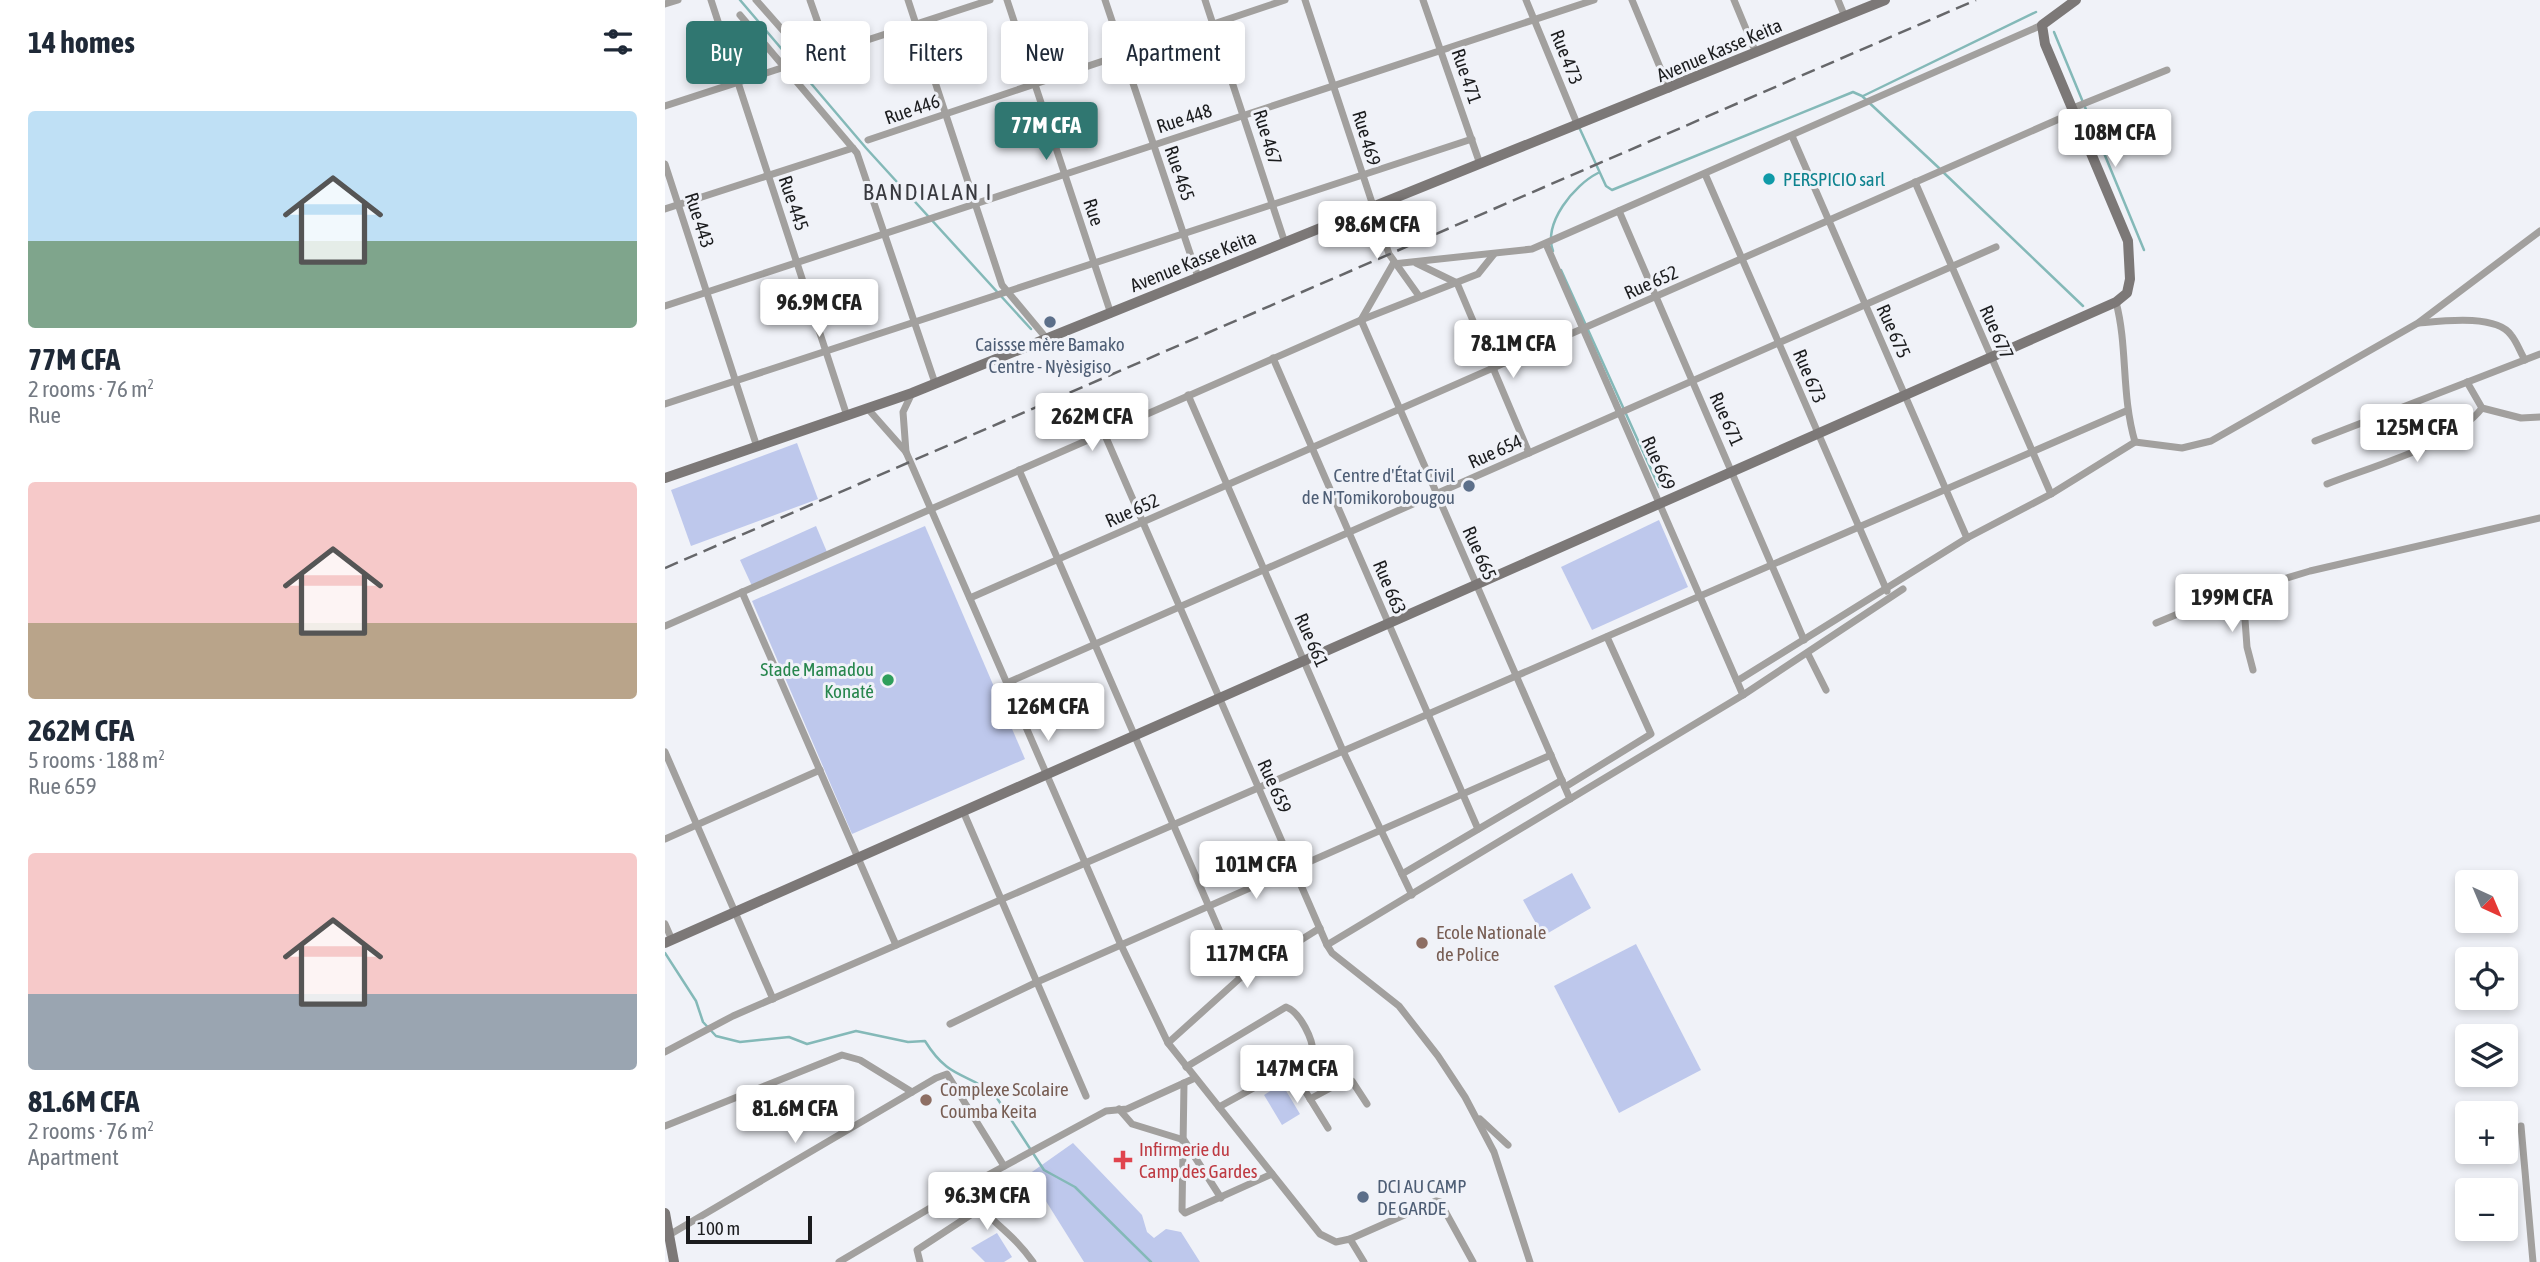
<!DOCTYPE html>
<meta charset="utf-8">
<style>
:root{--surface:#fff;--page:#f6f6f7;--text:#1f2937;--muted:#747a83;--accent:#307771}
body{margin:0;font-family:"Asap Condensed",sans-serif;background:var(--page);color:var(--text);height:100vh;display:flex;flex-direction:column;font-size:26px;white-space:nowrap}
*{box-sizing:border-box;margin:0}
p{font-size:23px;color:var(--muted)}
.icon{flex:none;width:38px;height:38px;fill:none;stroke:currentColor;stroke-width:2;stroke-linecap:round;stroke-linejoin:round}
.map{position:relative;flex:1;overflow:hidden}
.details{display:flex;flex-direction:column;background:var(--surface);width:665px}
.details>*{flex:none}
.banner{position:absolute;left:21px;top:21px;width:665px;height:63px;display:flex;gap:14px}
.needle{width:46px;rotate:136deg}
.fabs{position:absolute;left:1790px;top:870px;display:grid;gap:14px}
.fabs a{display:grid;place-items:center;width:63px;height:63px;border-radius:7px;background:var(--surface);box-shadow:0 4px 10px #0003;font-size:35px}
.scale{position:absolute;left:21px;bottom:18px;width:126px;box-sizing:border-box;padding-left:7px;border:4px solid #1b1c1e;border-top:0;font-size:19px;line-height:24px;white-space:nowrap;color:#1b1c1e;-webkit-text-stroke:5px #f0f2f8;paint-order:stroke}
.price{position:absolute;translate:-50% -60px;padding:0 16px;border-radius:7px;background:#fff;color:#222;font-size:23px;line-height:46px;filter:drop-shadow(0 2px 4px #0008)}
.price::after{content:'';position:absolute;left:50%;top:42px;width:21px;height:16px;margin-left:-10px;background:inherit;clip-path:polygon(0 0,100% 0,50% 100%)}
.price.current{background:var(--accent);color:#fff}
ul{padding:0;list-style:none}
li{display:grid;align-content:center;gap:14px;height:371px;padding:0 28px}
li span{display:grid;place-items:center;height:217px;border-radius:7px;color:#555}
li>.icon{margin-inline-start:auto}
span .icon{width:126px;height:126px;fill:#fffc;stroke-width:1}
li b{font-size:30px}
h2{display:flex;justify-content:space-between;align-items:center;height:84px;padding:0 28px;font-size:30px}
.pill{padding:0 24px;border-radius:7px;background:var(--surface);box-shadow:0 4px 10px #0003;font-size:24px;line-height:63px}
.pill.current{background:var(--accent);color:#fff}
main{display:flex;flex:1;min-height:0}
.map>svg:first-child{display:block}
.green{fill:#bec8ec}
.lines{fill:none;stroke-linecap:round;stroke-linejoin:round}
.stream{stroke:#84b9b8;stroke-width:2.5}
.street{stroke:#a2a09e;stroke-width:7}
.secondary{stroke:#7c7877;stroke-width:10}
.rail{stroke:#66676a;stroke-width:2.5;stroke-dasharray:14 7;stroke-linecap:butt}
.culture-dot{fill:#0f9aa8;stroke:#f0f2f8;stroke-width:2.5}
.service-dot{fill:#5c6f8a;stroke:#f0f2f8;stroke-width:2.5}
.leisure-dot{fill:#2e9e5b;stroke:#f0f2f8;stroke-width:2.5}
.education-dot{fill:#8d6e63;stroke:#f0f2f8;stroke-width:2.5}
.health-dot{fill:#e0444e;stroke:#f0f2f8;stroke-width:2.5}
.labels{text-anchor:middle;stroke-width:6;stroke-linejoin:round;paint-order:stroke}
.street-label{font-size:19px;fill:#1b1c1e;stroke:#f0f2f8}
.culture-label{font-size:19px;fill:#0d838f;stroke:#f0f2f8;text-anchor:start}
.service-label{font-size:19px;fill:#4e5e75;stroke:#f0f2f8}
.leisure-label{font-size:19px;fill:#27864d;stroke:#f0f2f8;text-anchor:end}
.education-label{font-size:19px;fill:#785e54;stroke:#f0f2f8;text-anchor:start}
.health-label{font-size:19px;fill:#be3a42;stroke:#f0f2f8;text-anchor:start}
.quarter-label{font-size:23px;letter-spacing:2px;fill:#393a3f;stroke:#f0f2f8}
</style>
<main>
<section class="details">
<h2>14 homes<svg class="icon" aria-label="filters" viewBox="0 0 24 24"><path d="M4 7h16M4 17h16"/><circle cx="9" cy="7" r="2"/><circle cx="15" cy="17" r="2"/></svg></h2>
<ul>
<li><span style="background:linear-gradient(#bfe0f5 60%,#7fa58c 0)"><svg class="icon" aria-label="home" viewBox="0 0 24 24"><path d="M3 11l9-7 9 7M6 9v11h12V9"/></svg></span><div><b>77M CFA</b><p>2 rooms · 76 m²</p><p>Rue</p></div></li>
<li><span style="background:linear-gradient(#f6c9c9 65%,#b9a48a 0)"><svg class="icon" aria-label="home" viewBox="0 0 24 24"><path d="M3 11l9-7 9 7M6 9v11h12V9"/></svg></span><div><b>262M CFA</b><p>5 rooms · 188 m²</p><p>Rue 659</p></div></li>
<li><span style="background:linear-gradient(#f6c9c9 65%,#9aa5b1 0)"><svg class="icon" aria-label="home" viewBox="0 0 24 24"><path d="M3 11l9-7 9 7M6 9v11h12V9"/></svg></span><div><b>81.6M CFA</b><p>2 rooms · 76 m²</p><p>Apartment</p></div></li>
</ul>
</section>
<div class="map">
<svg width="1875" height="1262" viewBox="0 0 1875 1262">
<rect width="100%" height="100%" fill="#f0f2f8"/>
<!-- green -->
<g class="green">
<path d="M132,443L153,499L26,546L6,490Z"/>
<path d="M994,520L1023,587L927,630L896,567Z"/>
<path d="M151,526L162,552L87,586L75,560Z"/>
<path d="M260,526L360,759L187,834L87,601Z"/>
<path d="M907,873L926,908L878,936L858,900Z"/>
<path d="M971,944L1036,1070L954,1113L889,986Z"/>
<path d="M617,1084L635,1114L617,1125L599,1095Z"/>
<path d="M408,1143L477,1215L482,1232L489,1238L501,1229L516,1232L535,1262H419L364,1174Z"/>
<path d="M332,1233L347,1257L339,1262H320L306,1248Z"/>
</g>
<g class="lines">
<!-- stream -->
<g class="stream">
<path d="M75,0L201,148L366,329"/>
<path d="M1389,32L1479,250"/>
<path d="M1198,96L1371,12"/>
<path d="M914,127L941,186L947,190L1188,92L1197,96L1274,168"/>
<path d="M1279,173L1418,306"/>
<path d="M888,251C878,223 909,185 933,173"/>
<path d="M896,270L994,487"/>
<path d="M0,953L31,1001L38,1022L51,1036L75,1042L124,1037L142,1044L191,1031L243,1042L260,1041C285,1081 301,1071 330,1095L379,1170L410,1187L486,1262"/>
</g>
<!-- street -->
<g class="street">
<path d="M46,0L182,416"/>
<path d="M91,0L144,60"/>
<path d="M145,0L164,54"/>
<path d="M243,0L337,285L382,339"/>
<path d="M342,0L446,314"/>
<path d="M440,0L533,277"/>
<path d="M540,0L620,243"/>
<path d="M640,0L724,254L754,296"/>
<path d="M758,0L815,164"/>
<path d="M861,0L913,126"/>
<path d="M967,0L1004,89"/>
<path d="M1069,0L1091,53"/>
<path d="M1173,0L1180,17"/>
<path d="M0,4L13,0"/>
<path d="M75,15L192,153L270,383"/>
<path d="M0,106L325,0"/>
<path d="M1408,108L1502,70"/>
<path d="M1127,136L1302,538"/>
<path d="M203,140L620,0"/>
<path d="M0,164L92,447"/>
<path d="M1040,174L1222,591"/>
<path d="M1250,182L1386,494"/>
<path d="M0,209L188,148"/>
<path d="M954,211L1139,640"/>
<path d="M881,244L1078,695"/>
<path d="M751,263L792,283L864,453"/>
<path d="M0,306L929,0"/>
<path d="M1754,323C1777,321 1831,314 1846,335C1852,342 1855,352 1860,360"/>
<path d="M608,358L813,829"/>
<path d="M1802,382L1817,408L1856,418L1875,417"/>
<path d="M523,395L678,751L747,895"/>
<path d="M0,404L807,139"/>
<path d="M203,409L241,452L456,945L503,1043L655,1234L671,1242L685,1239L699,1262"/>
<path d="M439,433L662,945L667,953L734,1006L773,1056L800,1097L829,1152L865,1262"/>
<path d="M1650,441L1875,354"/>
<path d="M1470,442L1517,448L1546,441L1753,323L1875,231"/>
<path d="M241,452L238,412L247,393"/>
<path d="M354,470L575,978"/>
<path d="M1662,484C1705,467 1790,444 1817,408"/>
<path d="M77,592L231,945"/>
<path d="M1578,592L1582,647L1588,670"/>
<path d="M305,598L1410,112"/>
<path d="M1491,623L1542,602L1645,571L1875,518"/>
<path d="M0,626L696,320L813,274L829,254"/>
<path d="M1143,654L1161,690"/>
<path d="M1072,681L1302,538L1386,494L1470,442C1456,394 1463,348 1451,302"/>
<path d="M342,683L1331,247"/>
<path d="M0,752L108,999"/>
<path d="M900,787L986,734L942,637"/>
<path d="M905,799L696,320L728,264L867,249L1377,25"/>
<path d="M298,811L421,1096"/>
<path d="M0,839L155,770"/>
<path d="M737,874L897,780"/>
<path d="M0,924L7,940"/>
<path d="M662,945L1078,695L1238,589"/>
<path d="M285,1024L372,982L886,755"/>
<path d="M503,1043L575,978L655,928"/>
<path d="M0,1052L68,1016L1461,411"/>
<path d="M521,1067L621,1007C635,1012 649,1040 648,1055L554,1107"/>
<path d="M626,1068L663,1128"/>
<path d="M519,1083L517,1210L520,1213L607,1174"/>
<path d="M645,1099L682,1079L687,1081L702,1104"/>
<path d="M454,1109L467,1124L519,1140L556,1198"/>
<path d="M815,1119L843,1145"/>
<path d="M0,1126L177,1055L195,1060L247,1092"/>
<path d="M1856,1126L1868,1262"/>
<path d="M299,1188C319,1218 346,1230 368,1262"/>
<path d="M4,1235L271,1078L282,1074L339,1166"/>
<path d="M685,1239L771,1201L775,1202L808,1262"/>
<path d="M174,1262L299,1188L441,1111L462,1109L530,1078"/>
<path d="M255,1262L252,1250L313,1210"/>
</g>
<!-- secondary -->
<g class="secondary">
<path d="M0,478L247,393L1220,0"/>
<path d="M0,943L1451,302L1462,293L1465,279L1463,241L1380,44L1377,25L1411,0"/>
<path d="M0,1213L9,1262"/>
</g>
<!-- rail -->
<path class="rail" d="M0,568L1311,0"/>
</g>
<!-- markers -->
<circle class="culture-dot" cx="1104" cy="179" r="7"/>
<g class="service-dot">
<circle cx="385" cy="322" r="7"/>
<circle cx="804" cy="486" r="7"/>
<circle cx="698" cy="1197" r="7"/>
</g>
<circle class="leisure-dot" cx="223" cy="680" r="7"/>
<g class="education-dot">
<circle cx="757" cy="943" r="7"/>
<circle cx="261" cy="1100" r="7"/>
</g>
<path class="health-dot" d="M454.5 1149.5h7v7h7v7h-7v7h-7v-7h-7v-7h7z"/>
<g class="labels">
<!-- street labels -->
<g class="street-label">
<text transform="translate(1054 50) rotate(-23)" y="7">Avenue Kasse Keita</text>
<text transform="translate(902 57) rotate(68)" y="7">Rue 473</text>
<text transform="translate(802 76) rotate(71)" y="7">Rue 471</text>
<text transform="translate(247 109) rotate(-19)" y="7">Rue 446</text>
<text transform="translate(519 118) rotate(-18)" y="7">Rue 448</text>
<text transform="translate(603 137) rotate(73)" y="7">Rue 467</text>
<text transform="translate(702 138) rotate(73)" y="7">Rue 469</text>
<text transform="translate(515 173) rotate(71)" y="7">Rue 465</text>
<text transform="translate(129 203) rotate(71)" y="7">Rue 445</text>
<text transform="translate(429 212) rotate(72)" y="7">Rue</text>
<text transform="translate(35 220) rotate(72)" y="7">Rue 443</text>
<text transform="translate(528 261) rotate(-22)" y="7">Avenue Kasse Keita</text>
<text transform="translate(986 282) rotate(-24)" y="7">Rue 652</text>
<text transform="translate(1229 331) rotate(66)" y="7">Rue 675</text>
<text transform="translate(1332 332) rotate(66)" y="7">Rue 677</text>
<text transform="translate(1145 376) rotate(67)" y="7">Rue 673</text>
<text transform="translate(1062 419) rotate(66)" y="7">Rue 671</text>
<text transform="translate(830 451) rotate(-24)" y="7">Rue 654</text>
<text transform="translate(994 463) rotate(66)" y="7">Rue 669</text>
<text transform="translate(467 510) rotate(-24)" y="7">Rue 652</text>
<text transform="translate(815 553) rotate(66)" y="7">Rue 665</text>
<text transform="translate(725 587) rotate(67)" y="7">Rue 663</text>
<text transform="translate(647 640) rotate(66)" y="7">Rue 661</text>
<text transform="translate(610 786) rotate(66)" y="7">Rue 659</text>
</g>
<!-- culture labels -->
<g class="culture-label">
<text x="1118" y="186">PERSPICIO sarl</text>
</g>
<!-- service labels -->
<g class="service-label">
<text x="385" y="351">Caissse mère Bamako<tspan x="385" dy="22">Centre - Nyèsigiso</tspan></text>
<text x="790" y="482" text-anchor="end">Centre d'État Civil<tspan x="790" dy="22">de N'Tomikorobougou</tspan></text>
<text x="712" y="1193" text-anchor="start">DCI AU CAMP<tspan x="712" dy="22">DE GARDE</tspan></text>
</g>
<!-- leisure labels -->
<g class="leisure-label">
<text x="209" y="676">Stade Mamadou<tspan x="209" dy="22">Konaté</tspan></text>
</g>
<!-- education labels -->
<g class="education-label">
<text x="771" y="939">Ecole Nationale<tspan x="771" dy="22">de Police</tspan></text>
<text x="275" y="1096">Complexe Scolaire<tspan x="275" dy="22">Coumba Keita</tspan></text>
</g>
<!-- health labels -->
<g class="health-label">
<text x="474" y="1156">Infirmerie du<tspan x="474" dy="22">Camp des Gardes</tspan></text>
</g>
<!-- quarter labels -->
<g class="quarter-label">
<text x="263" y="200">BANDIALAN I</text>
</g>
</g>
</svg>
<div class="fabs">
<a><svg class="needle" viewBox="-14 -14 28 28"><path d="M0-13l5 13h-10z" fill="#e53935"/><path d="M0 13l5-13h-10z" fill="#747a83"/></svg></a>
<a><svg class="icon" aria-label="locate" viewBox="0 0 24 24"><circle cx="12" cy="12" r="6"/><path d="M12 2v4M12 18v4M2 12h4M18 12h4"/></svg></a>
<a><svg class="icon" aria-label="layers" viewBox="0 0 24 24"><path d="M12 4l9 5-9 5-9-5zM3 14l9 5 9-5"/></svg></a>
<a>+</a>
<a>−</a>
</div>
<div class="scale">100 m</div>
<b class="price current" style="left:381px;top:162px">77M CFA</b>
<b class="price" style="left:1450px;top:169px">108M CFA</b>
<b class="price" style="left:712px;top:261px">98.6M CFA</b>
<b class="price" style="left:154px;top:339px">96.9M CFA</b>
<b class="price" style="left:848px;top:380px">78.1M CFA</b>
<b class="price" style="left:427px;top:453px">262M CFA</b>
<b class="price" style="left:1752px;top:464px">125M CFA</b>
<b class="price" style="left:1567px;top:634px">199M CFA</b>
<b class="price" style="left:383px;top:743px">126M CFA</b>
<b class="price" style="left:591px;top:901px">101M CFA</b>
<b class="price" style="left:582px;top:990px">117M CFA</b>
<b class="price" style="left:632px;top:1105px">147M CFA</b>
<b class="price" style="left:130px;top:1145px">81.6M CFA</b>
<b class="price" style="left:322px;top:1232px">96.3M CFA</b>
<div class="banner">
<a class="pill current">Buy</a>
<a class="pill">Rent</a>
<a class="pill">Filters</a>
<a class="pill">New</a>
<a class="pill">Apartment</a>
</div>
</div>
</main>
